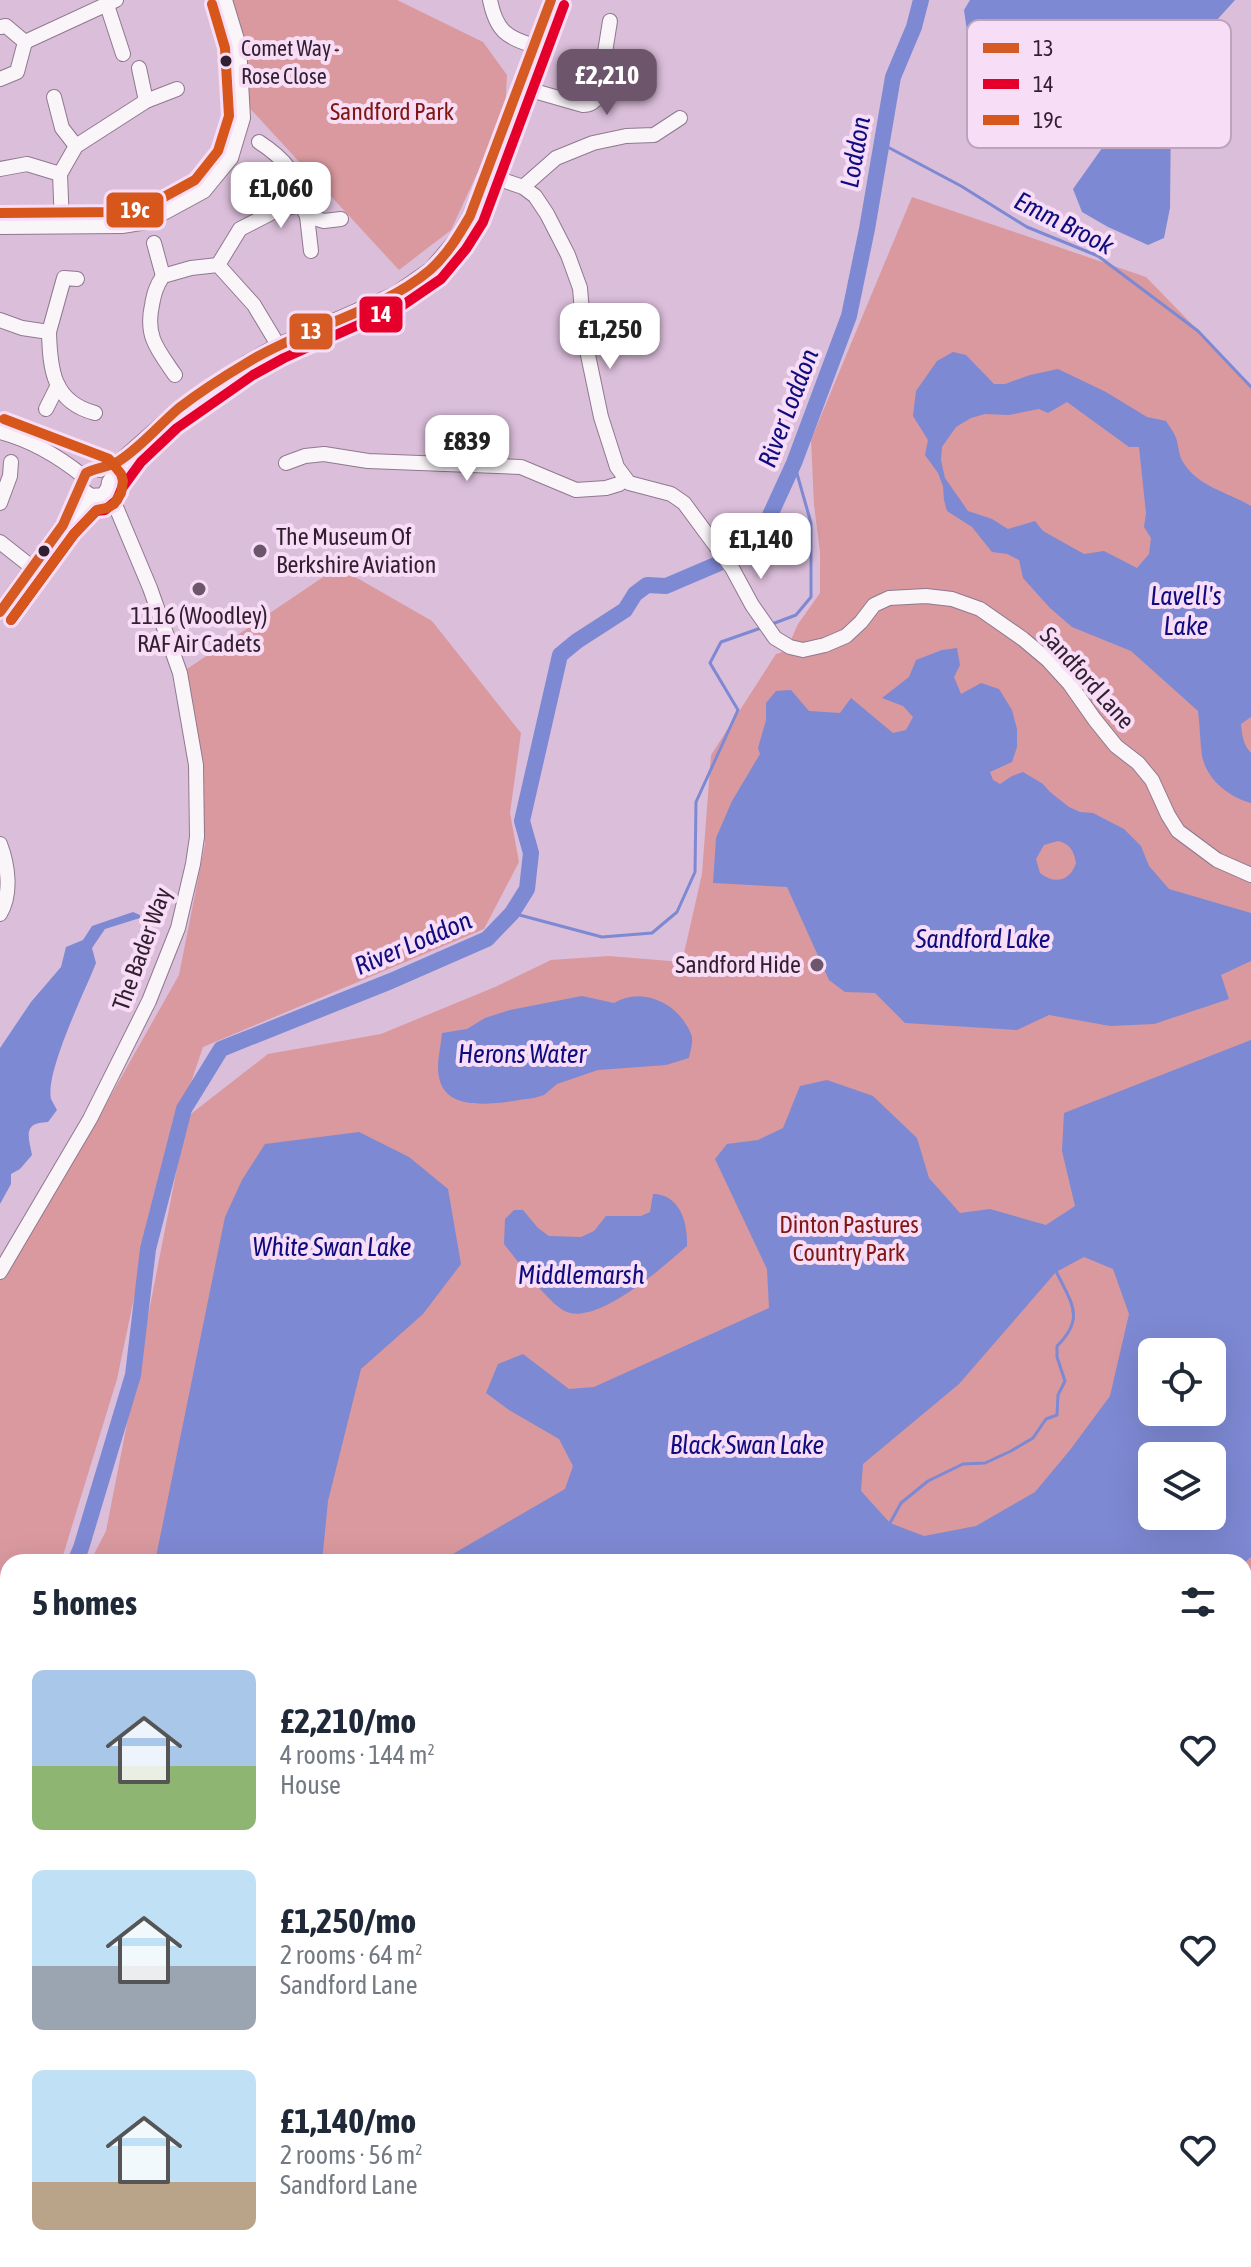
<!DOCTYPE html>
<meta charset="utf-8">
<style>
:root{--surface:#fff;--page:#f2f2f3;--text:#1f2937;--muted:#747a83;--accent:#6d566c}
body{margin:0;font-family:"Asap Condensed",sans-serif;background:var(--page);color:var(--text);height:100vh;display:flex;flex-direction:column;font-size:30px;white-space:nowrap}
*{box-sizing:border-box;margin:0}
p{font-size:26px;color:var(--muted)}
.icon{flex:none;width:44px;height:44px;fill:none;stroke:currentColor;stroke-width:2;stroke-linecap:round;stroke-linejoin:round}
.map{position:relative;flex:1;overflow:hidden}
.panel{position:absolute;left:0px;top:1554px;width:1252px;height:714px;display:flex;flex-direction:column;background:var(--surface);border-radius:24px 24px 0 0;box-shadow:0 8px 32px #0002}
.panel>*{flex:none}
.fabs{position:absolute;left:1138px;top:1338px;display:grid;gap:16px}
.fabs a{display:grid;place-items:center;width:88px;height:88px;border-radius:12px;background:var(--surface);box-shadow:0 8px 32px #0002;font-size:40px}
.price{position:absolute;translate:-50% -68px;padding:0 18px;border-radius:16px;background:#fff;color:#222;font-size:26px;line-height:52px;filter:drop-shadow(0 2px 4px #0008)}
.price::after{content:'';position:absolute;left:50%;top:48px;width:24px;height:18px;margin-left:-12px;background:inherit;clip-path:polygon(0 0,100% 0,50% 100%)}
.price.on{background:var(--accent);color:#fff}
ul{padding:0;list-style:none}
li{display:flex;align-items:center;gap:24px;height:200px;padding:0 32px}
li span{display:grid;place-items:center;flex:none;width:224px;height:160px;border-radius:12px;color:#555}
li>.icon{margin-inline-start:auto}
span .icon{width:96px;height:96px;fill:#fffc;stroke-width:1}
li b{font-size:34px}
h2{display:flex;justify-content:space-between;align-items:center;height:96px;padding:0 32px;font-size:34px}
.map>svg:first-child{display:block}
.built{fill:#ddb0db}
.green{fill:#d9999f;fill-rule:evenodd}
.water{fill:#7d89d3;fill-rule:evenodd}
.lines{fill:none;stroke-linecap:round;stroke-linejoin:round}
.stream{stroke:#7d89d3;stroke-width:3}
.river{stroke:#7d89d3;stroke-width:16}
.minor-casing{stroke:#8f798e;stroke-width:16}
.highway-casing{stroke:#8f798e;stroke-width:22}
.minor{stroke:#faf5f9;stroke-width:14}
.highway{stroke:#faf5f9;stroke-width:20}
.bus-1-casing{stroke:#f8ddf6;stroke-width:16}
.bus-2-casing{stroke:#f8ddf6;stroke-width:16}
.bus-3-casing{stroke:#f8ddf6;stroke-width:16}
.bus-1{stroke:#d55a23;stroke-width:10}
.bus-2{stroke:#e4002b;stroke-width:10}
.bus-3{stroke:#d6561c;stroke-width:10}
.bus-dot{fill:#321e31;stroke:#f8ddf6;stroke-width:3}
.poi-dot{fill:#6d566c;stroke:#f8ddf6;stroke-width:3}
.labels{text-anchor:middle;stroke-width:8;stroke-linejoin:round;paint-order:stroke}
.bus-label{font-size:22px;fill:#321e31;stroke:#f8ddf6;text-anchor:start}
.park-label{font-size:24px;fill:#811712;stroke:#f8ddf6}
.poi-label{font-size:24px;fill:#321e31;stroke:#f8ddf6;text-anchor:start}
.street-label{font-size:24px;fill:#321e31;stroke:#f8ddf6}
.water-label{font-size:26px;font-style:italic;fill:#0f0c80;stroke:#f8ddf6}
.key{fill:#f8ddf6;stroke:#bda4bb;stroke-width:2}
.key-label{font-size:22px;fill:#321e31}
.line-badge{stroke:#f8ddf6;stroke-width:3}
.badge-label{font-size:22px;text-anchor:middle;font-weight:bold;fill:#fff}
</style>
<div class="map">
<svg width="1251" height="2267" viewBox="0 0 1251 2267">
<rect width="100%" height="100%" fill="#dbbeda"/>
<!-- built -->
<path class="built" d="M0,2220H8V2260H424L457,2267H0Z"/>
<!-- green -->
<g class="green">
<path d="M232,0H397L483,42L507,75L505,113L451,230L399,270L245,103Z"/>
<path d="M912,197L1146,277L1251,385V2267H748L719,2260H1244V1562H90L106,1531L187,1117L268,1054L381,1034L495,987L551,960L609,956L682,962L702,874L711,755L776,654L786,651L798,624L820,593V552L814,505L811,440ZM1152,1352H1212V1412H1152ZM1152,1456H1212V1516H1152Z"/>
<path d="M338,567L432,621L521,733L510,813L519,862L484,929L203,1047L160,1174L117,1379L61,1562H8V1686L0,1700V1281L92,1129L179,975L205,844L187,669Z"/>
<path d="M8,1727V2135H0V1743Z"/>
</g>
<!-- water -->
<g class="water">
<path d="M970,0H1235L1216,21L1171,111L1170,208L1164,238L1148,245L1108,227L1082,212L1073,189L1105,144L1123,109L1119,89L1095,80L1077,88L1052,116L1018,141L1004,132L986,107L972,67L964,10Z"/>
<path d="M953,352L966,355L994,384H1005L1030,375L1058,369L1106,392L1147,417L1166,421C1169,426 1174,432 1176,438C1179,446 1178,454 1183,462C1198,487 1228,492 1251,506V717L1241,724C1242,734 1243,745 1251,753V803C1229,797 1207,780 1202,756C1200,742 1200,726 1198,711L1131,651L1072,627L1050,608L1023,578L1019,560L1007,554L992,552L972,527L947,511L944,500L943,486L938,473L925,455L928,440L913,416L916,391L937,361ZM1067,402L1129,447H1139L1146,513L1144,527L1151,538L1149,554L1137,568L1104,551L1084,554L1043,531L1035,521L1008,529L992,519L968,511L945,478L941,460L942,447L956,427L971,418L985,414L1009,415L1039,409L1048,413Z"/>
<path d="M957,648L960,665L954,677L961,694L981,683L999,689L1012,710L1017,729V747L1012,762L990,772L993,780L1000,784L1012,776L1023,772L1043,784L1050,792L1069,807L1080,812L1093,813L1124,829L1141,846L1149,866L1169,889L1251,913V961L1221,975L1229,999L1154,1024L1110,1026L1049,1015L1017,1030L905,1023L875,993L845,992L829,980L787,887L713,883L716,838L732,801L760,754L758,748L766,720V703L776,691L791,690L809,711L840,713L851,698L893,733L906,730L913,717L903,706L882,698L909,677L916,660L942,650ZM1058,841C1070,844 1074,851 1076,863C1070,881 1055,885 1040,873L1036,859L1044,845Z"/>
<path d="M133,912L140,915V918L105,929L92,948L96,963C85,991 45,1072 51,1099C52,1101 56,1108 57,1110L48,1122C23,1123 28,1135 32,1155L20,1169L11,1174V1184L0,1204V1048L31,1002L61,967L66,947L83,940L92,926Z"/>
<path d="M582,996L614,1003C640,987 673,1001 687,1026C689,1029 692,1035 692,1038C693,1044 690,1052 689,1058L666,1065L598,1070L557,1084L544,1095L534,1098C506,1101 446,1117 439,1077C436,1064 441,1047 442,1033L467,1029L485,1018L510,1010Z"/>
<path d="M1251,1040V1557L1244,1563L439,1562L565,1489L573,1466L559,1439L509,1410L486,1393L498,1364L523,1354L569,1389L594,1387L769,1308L767,1269L715,1159L727,1144L758,1140L783,1128L800,1086L827,1080L873,1096L917,1138L929,1178L960,1213L990,1209L1046,1225L1075,1206L1062,1151L1064,1113ZM1084,1257L1113,1269L1129,1314L1110,1396L1070,1450L1035,1492L976,1526L924,1536L890,1523L861,1491L863,1464L959,1384L1056,1272ZM1152,1352H1212V1412H1152ZM1152,1456H1212V1516H1152Z"/>
<path d="M359,1132L409,1157L448,1189L461,1264L423,1314L361,1369L328,1501L322,1562H155L225,1217L242,1180L265,1144Z"/>
<path d="M653,1194C680,1194 688,1223 687,1246C663,1267 599,1324 567,1312C549,1305 517,1260 504,1244L505,1219L514,1210H523L538,1228L549,1236L581,1237L594,1231L606,1216H641L650,1212Z"/>
<path d="M0,1896L8,1904V1989L0,1995Z"/>
</g>
<g class="lines">
<!-- stream -->
<g class="stream">
<path d="M882,144L961,186L1027,227L1098,256L1198,331L1251,387"/>
<path d="M772,624L796,615L811,597V523L794,463"/>
<path d="M512,913L602,937L652,933L677,912L695,872L696,802L738,710L710,663L721,642L761,628"/>
<path d="M890,1523L901,1503L928,1481L963,1464L985,1463L1011,1451L1033,1438L1046,1419L1057,1415L1058,1395L1065,1381L1057,1357V1346C1086,1317 1071,1303 1056,1271"/>
<path d="M1244,1623L1251,1615"/>
<path d="M1117,2267L1119,2260"/>
</g>
<!-- river -->
<g class="river">
<path d="M75,1562L81,1548L133,1375L148,1249L184,1109L221,1049L391,981L487,939L512,913L527,889L531,853L522,821L560,655L577,641L625,610L635,594L647,585L666,586L755,548L794,463L849,316L867,229L893,77L914,27L921,0"/>
<path d="M0,1725L8,1708"/>
</g>
<!-- minor casing -->
<g class="minor-casing">
<g id="minor">
<path d="M490,0C496,30 506,38 535,46"/>
<path d="M107,5L123,54"/>
<path d="M0,27L6,26L25,42L116,0"/>
<path d="M139,68L146,101"/>
<path d="M0,79L17,72L25,42"/>
<path d="M520,87L583,105C590,105 594,103 598,96L610,21"/>
<path d="M54,97L62,128L76,146"/>
<path d="M259,142C285,159 298,174 301,205"/>
<path d="M0,169L27,164L60,174"/>
<path d="M487,175L523,187L535,196L547,214L568,255L580,288L584,336L601,417L617,467L629,483L671,494L684,503L732,568L752,605L775,638L790,647L803,650L825,645L846,636L861,622L874,605L889,598L926,596L952,599L980,609L1023,639L1048,660L1069,683L1095,720L1116,746L1138,763L1152,780L1168,815L1178,831L1217,860L1251,875"/>
<path d="M523,187L556,158L593,143L626,136L654,135L680,118"/>
<path d="M307,216L311,251"/>
<path d="M62,225L60,174L76,146L146,101L177,89"/>
<path d="M0,227L122,226L147,222L204,191L231,158L243,118L239,46L225,0"/>
<path d="M154,243L163,276"/>
<path d="M218,265L240,229L277,210L301,205L307,216L324,221L341,219"/>
<path d="M0,320L22,328L49,332C50,370 53,402 95,413"/>
<path d="M49,332L64,278L77,279"/>
<path d="M175,375C158,350 145,337 152,305C154,294 156,286 163,276L191,268L218,265L254,305L278,345"/>
<path d="M46,409L58,385"/>
<path d="M0,432C31,440 58,456 83,476"/>
<path d="M286,463L305,456L324,454L368,461L521,467L576,490L606,488L619,484L625,479"/>
<path d="M100,470L121,460L181,407L246,363L278,345L395,294L431,269L455,241L470,216L508,119L551,0"/>
<path d="M81,486L83,490L91,496L103,495L108,488L109,482L126,458"/>
<path d="M0,503L10,476L11,462"/>
<path d="M0,542L33,568"/>
<path d="M0,612L63,525L91,496"/>
<path d="M0,844C8,865 12,894 0,914"/>
<path d="M0,1272L90,1119L149,1001L178,928L193,864L197,837L196,765L180,673L150,588L108,488"/>
</g>
</g>
<!-- highway casing -->
<g class="highway-casing">
<g id="highway">
<path d="M0,2163H8"/>
<path d="M0,2188H8"/>
<path d="M551,2260L581,2267"/>
<path d="M656,2260L682,2267"/>
</g>
</g>
<!-- minor -->
<use href="#minor" class="minor"/>
<!-- highway -->
<use href="#highway" class="highway"/>
<!-- bus-1 casing -->
<g class="bus-1-casing">
<path id="bus-1" d="M0,612L63,525L86,473C96,467 108,468 119,461C141,447 159,425 179,408C200,392 223,377 245,364C302,328 379,313 430,270C447,255 459,235 470,216L551,0"/>
</g>
<!-- bus-2 casing -->
<g class="bus-2-casing">
<path id="bus-2" d="M11,620L74,534L96,511L105,510L117,500L122,488L141,462L177,428L253,375L284,358L403,305L441,279L466,249L483,222L564,5"/>
</g>
<!-- bus-3 casing -->
<g class="bus-3-casing">
<g id="bus-3">
<path d="M0,213L121,212L142,209L195,180L218,151L229,116L225,48L212,4"/>
<path d="M4,419L109,459L121,474L123,481L121,493L114,504L107,508L97,510L74,534L11,620"/>
</g>
</g>
<!-- bus-1 -->
<use href="#bus-1" class="bus-1"/>
<!-- bus-2 -->
<use href="#bus-2" class="bus-2"/>
<!-- bus-3 -->
<use href="#bus-3" class="bus-3"/>
</g>
<!-- markers -->
<g class="bus-dot">
<circle cx="226" cy="61" r="7"/>
<circle cx="44" cy="551" r="7"/>
</g>
<g class="poi-dot">
<circle cx="260" cy="551" r="8"/>
<circle cx="199" cy="589" r="8"/>
<circle cx="817" cy="965" r="8"/>
</g>
<g class="labels">
<!-- bus labels -->
<g class="bus-label">
<text x="241" y="56">Comet Way -<tspan x="241" dy="28">Rose Close</tspan></text>
</g>
<!-- park labels -->
<g class="park-label">
<text x="392" y="120">Sandford Park</text>
<text x="849" y="1233">Dinton Pastures<tspan x="849" dy="28">Country Park</tspan></text>
</g>
<!-- poi labels -->
<g class="poi-label">
<text x="276" y="545">The Museum Of<tspan x="276" dy="28">Berkshire Aviation</tspan></text>
<text x="199" y="624" text-anchor="middle">1116 (Woodley)<tspan x="199" dy="28">RAF Air Cadets</tspan></text>
<text x="801" y="973" text-anchor="end">Sandford Hide</text>
</g>
<!-- street labels -->
<g class="street-label">
<text transform="translate(1087 678) rotate(48)" y="8">Sandford Lane</text>
<text transform="translate(142 949) rotate(-70)" y="8">The Bader Way</text>
</g>
<!-- water labels -->
<g class="water-label">
<text transform="translate(855 152) rotate(-80)" y="9">Loddon</text>
<text transform="translate(1064 223) rotate(27)" y="9">Emm Brook</text>
<text transform="translate(788 408) rotate(-69)" y="9">River Loddon</text>
<text x="1186" y="605">Lavell's<tspan x="1186" dy="30">Lake</tspan></text>
<text x="983" y="948">Sandford Lake</text>
<text transform="translate(413 943) rotate(-23)" y="9">River Loddon</text>
<text x="522" y="1063">Herons Water</text>
<text x="332" y="1256">White Swan Lake</text>
<text x="581" y="1284">Middlemarsh</text>
<text x="747" y="1454">Black Swan Lake</text>
</g>
</g>
<!-- legend -->
<rect x="967" y="20" width="264" height="128" rx="12" class="key"/>
<rect x="983" y="43" width="36" height="10" fill="#d55a23"/>
<rect x="983" y="79" width="36" height="10" fill="#e4002b"/>
<rect x="983" y="115" width="36" height="10" fill="#d6561c"/>
<g class="key-label">
<text x="1033" y="56">13</text>
<text x="1033" y="92">14</text>
<text x="1033" y="128">19c</text>
</g>
<g class="line-badge">
<rect x="105" y="191" width="60" height="38" rx="8" fill="#d6561c"/>
<rect x="358" y="295" width="46" height="39" rx="8" fill="#e4002b"/>
<rect x="288" y="312" width="46" height="39" rx="8" fill="#d55a23"/>
</g>
<g class="badge-label">
<text x="135" y="218">19c</text>
<text x="381" y="322">14</text>
<text x="311" y="339">13</text>
</g>
</svg>
<div class="fabs">
<a><svg class="icon" aria-label="locate" viewBox="0 0 24 24"><circle cx="12" cy="12" r="6"/><path d="M12 2v4M12 18v4M2 12h4M18 12h4"/></svg></a>
<a><svg class="icon" aria-label="layers" viewBox="0 0 24 24"><path d="M12 4l9 5-9 5-9-5zM3 14l9 5 9-5"/></svg></a>
</div>
<b class="price on" style="left:607px;top:117px">£2,210</b>
<b class="price" style="left:281px;top:230px">£1,060</b>
<b class="price" style="left:610px;top:371px">£1,250</b>
<b class="price" style="left:467px;top:483px">£839</b>
<b class="price" style="left:761px;top:581px">£1,140</b>
<section class="panel">
<h2>5 homes<svg class="icon" aria-label="filters" viewBox="0 0 24 24"><path d="M4 7h16M4 17h16"/><circle cx="9" cy="7" r="2"/><circle cx="15" cy="17" r="2"/></svg></h2>
<ul>
<li><span style="background:linear-gradient(#a9c7e8 60%,#8fb573 0)"><svg class="icon" aria-label="home" viewBox="0 0 24 24"><path d="M3 11l9-7 9 7M6 9v11h12V9"/></svg></span><div><b>£2,210/mo</b><p>4 rooms · 144 m²</p><p>House</p></div><svg class="icon" aria-label="heart" viewBox="0 0 24 24"><path d="M12 20l-8-8c-3-5 5-10 8-4 3-6 11-1 8 4z"/></svg></li>
<li><span style="background:linear-gradient(#bfe0f5 60%,#9aa5b1 0)"><svg class="icon" aria-label="home" viewBox="0 0 24 24"><path d="M3 11l9-7 9 7M6 9v11h12V9"/></svg></span><div><b>£1,250/mo</b><p>2 rooms · 64 m²</p><p>Sandford Lane</p></div><svg class="icon" aria-label="heart" viewBox="0 0 24 24"><path d="M12 20l-8-8c-3-5 5-10 8-4 3-6 11-1 8 4z"/></svg></li>
<li><span style="background:linear-gradient(#bfe0f5 70%,#b9a48a 0)"><svg class="icon" aria-label="home" viewBox="0 0 24 24"><path d="M3 11l9-7 9 7M6 9v11h12V9"/></svg></span><div><b>£1,140/mo</b><p>2 rooms · 56 m²</p><p>Sandford Lane</p></div><svg class="icon" aria-label="heart" viewBox="0 0 24 24"><path d="M12 20l-8-8c-3-5 5-10 8-4 3-6 11-1 8 4z"/></svg></li>
</ul>
</section>
</div>
